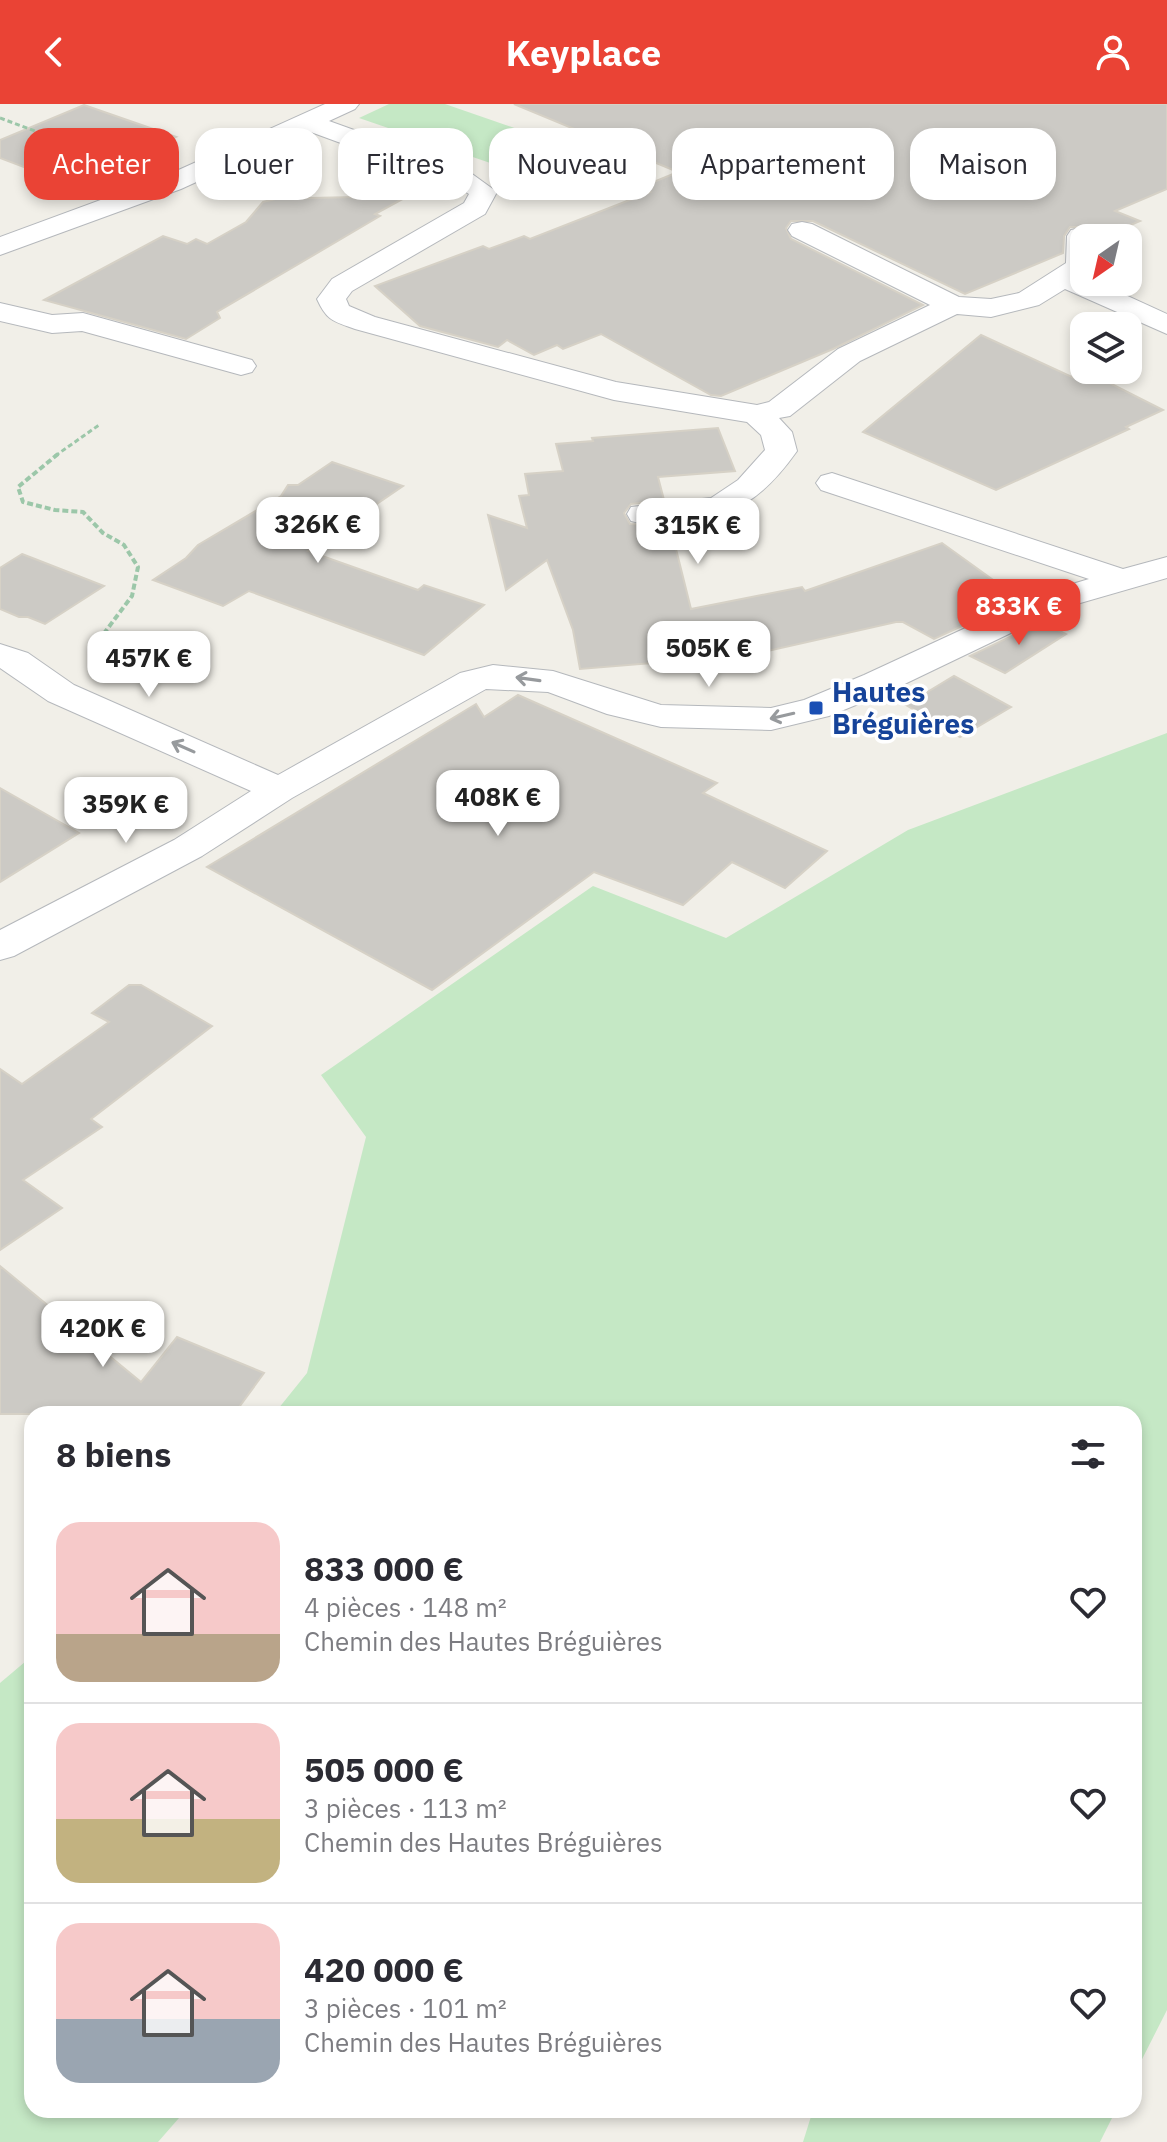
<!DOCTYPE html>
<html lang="fr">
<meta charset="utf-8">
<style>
:root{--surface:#fff;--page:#f2f2f3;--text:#2b2b33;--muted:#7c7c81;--line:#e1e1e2;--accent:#ea4335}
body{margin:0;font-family:"IBM Plex Sans",sans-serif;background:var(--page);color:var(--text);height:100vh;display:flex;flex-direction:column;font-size:30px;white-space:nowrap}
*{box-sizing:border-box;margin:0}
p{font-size:26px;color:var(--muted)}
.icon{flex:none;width:44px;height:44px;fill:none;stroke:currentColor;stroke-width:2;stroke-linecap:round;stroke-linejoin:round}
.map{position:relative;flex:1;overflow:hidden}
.details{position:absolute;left:24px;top:1302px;width:1118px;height:712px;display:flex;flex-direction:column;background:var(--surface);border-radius:24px;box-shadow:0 4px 12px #0003}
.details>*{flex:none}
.banner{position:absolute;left:24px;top:24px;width:1120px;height:72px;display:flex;gap:16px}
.needle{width:52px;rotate:214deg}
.tools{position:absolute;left:1070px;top:120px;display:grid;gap:16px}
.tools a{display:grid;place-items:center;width:72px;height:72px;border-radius:16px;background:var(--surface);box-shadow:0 4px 12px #0003;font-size:40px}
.price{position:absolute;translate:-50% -68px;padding:0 18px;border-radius:16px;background:#fff;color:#222;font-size:26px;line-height:52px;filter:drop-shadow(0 2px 4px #0008)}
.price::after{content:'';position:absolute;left:50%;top:48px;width:24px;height:18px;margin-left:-12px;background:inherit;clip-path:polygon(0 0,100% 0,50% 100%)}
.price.current{background:var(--accent);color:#fff}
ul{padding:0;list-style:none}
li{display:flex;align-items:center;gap:24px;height:200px;padding:0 32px}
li+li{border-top:2px solid var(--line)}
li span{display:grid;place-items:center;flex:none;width:224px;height:160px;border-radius:24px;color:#555}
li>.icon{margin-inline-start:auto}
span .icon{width:96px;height:96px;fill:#fffc;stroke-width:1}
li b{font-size:34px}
h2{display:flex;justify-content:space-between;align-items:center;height:96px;padding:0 32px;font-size:34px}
.tag{padding:0 28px;border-radius:24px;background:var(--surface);box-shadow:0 4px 12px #0003;font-size:28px;line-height:72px}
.tag.current{background:var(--accent);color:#fff}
header{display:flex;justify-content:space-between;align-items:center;height:104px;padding:0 32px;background:var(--accent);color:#fff;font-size:36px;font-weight:800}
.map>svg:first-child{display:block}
.green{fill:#c5e8c5}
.building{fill:#cccac5;stroke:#d6d1c6;stroke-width:2}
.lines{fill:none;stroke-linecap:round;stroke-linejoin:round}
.minor-casing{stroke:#b5b8bc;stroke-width:2}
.path-far1{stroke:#9cc7a9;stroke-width:3;stroke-dasharray:5 3;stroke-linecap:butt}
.path{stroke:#9cc7a9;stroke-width:4;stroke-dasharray:6 3;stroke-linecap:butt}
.minor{fill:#fff;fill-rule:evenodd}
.oneway{stroke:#979a9d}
.transit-dot{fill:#1a4fb4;stroke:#fff;stroke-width:3}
.labels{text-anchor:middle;stroke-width:7;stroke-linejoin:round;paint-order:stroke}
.transit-label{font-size:28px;font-weight:bold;fill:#164399;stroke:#fff;text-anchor:start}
</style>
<header><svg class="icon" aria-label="back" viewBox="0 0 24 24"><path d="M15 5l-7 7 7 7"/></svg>Keyplace<svg class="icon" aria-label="person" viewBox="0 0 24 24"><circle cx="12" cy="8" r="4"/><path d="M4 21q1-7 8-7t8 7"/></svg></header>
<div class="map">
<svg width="1167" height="2038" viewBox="0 0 1167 2038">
<rect width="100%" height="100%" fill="#f1efe8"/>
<!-- green -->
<g class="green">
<path d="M389,0H445L552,37L499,62L359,14Z"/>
<path d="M1167,629V1906L1134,1971V1310H274L307,1269L366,1033L321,971L593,782L726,834L908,726Z"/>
<path d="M32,1552V2006H186L158,2038H0V1579Z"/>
<path d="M813,2006H1116L1100,2038H803Z"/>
</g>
<!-- building -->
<g class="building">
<path d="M514,0H1167V85L1115,107L1140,117L1100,134L1092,123H1070L1064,132L1063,149L965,190L813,117H791L786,124L791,135L923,201L833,245L721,292L711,291L601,230L563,245L557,241L534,251L507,236L498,243L420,222L375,182L483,142L489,145L524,132L530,135L650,88L639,84L678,68Z"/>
<path d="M84,1L176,33L71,81L0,54V36Z"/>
<path d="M296,90L308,94L408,92L375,110L380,112L217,208L220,214L186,235L44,196L163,132L187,140L196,135L207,140L246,118L263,98Z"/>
<path d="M981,231L1074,274L1094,271L1163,306L1126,323L1129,325L996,386L863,328Z"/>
<path d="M718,324L735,367L658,373L664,396L631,400L624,409L630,420L670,421L691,505L802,483L805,487L942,439L1000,481L982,487L1008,501L934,535L903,518H896L750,551L580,565L573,526L547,456L506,486L488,411L527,424L519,392L529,391L525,370L563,367L556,340L593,337L592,334Z"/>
<path d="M332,358L403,382L308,447L418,486L424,481L484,501L424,551L249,487L223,502L153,476L186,454L198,441L281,392L288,381H298Z"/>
<path d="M22,450L35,455L104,482L45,520L28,513H19L0,505V464Z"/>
<path d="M1041,518L1066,530L1005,569L970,552Z"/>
<path d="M954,572L1011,603L960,633L906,601Z"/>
<path d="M518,591L717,679L703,689L827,747L785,784L732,758L683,801L594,768L432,886L207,763L476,600L484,613Z"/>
<path d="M0,684L79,729L0,778Z"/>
<path d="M129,881H141L212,922L91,1015L102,1023L23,1076L62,1104L0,1146V965L22,980L109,918L92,909Z"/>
<path d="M0,1162L141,1278L177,1233L264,1269L234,1310H0Z"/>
</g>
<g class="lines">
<!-- minor casing -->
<g class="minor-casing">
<g id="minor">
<path d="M325,0H359L355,5L329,17L468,67L497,88L485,110L352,187L346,195L349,202L375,213L616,278L757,301L769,298L838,245L930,201L792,132L788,126L792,120L802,118L812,120L959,193L991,195L1019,189L1066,159L1067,132L1071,126L1081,124L1091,126L1095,132L1084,134V178H1097L1167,210V230L1065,185L1039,201L991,213L957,210L860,257L790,312L779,314L792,328L797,347C763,395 733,415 674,418C660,419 646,421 631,417L627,410L631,403L711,394L738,376L765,346L761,331L747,318L614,296L355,225C333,217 327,217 317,195L332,175L464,99L469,90L450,79L308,27L181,85L0,151V133L163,73Z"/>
<path d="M0,199L52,211L83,209L252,256L256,262L252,268L241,271L82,227L52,229L0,217Z"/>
<path d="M832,369L1123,465L1167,453V474L1063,504L890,587L829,612L771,626L661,623L607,610L548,588L486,585L292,694L202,752L14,852L0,856V826L174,736L251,687L48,597L0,564V540L28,549L74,581L278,671L460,569L493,561L553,567L661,601L771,604L804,596L864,571L1039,490L1089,475L821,386L816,379L821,372Z"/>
</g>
</g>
<!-- path-far1 -->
<g class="path-far1">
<path d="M0,14L119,58"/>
<path d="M55,352L99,321"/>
</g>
<!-- path -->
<path class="path" d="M58,350L18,383L23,398L55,406L83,408L103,429L124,441L138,463L132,492L99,536L101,558L147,566L196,550"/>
<!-- minor -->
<use href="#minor" class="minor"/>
</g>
<!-- one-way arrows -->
<defs><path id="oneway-shaft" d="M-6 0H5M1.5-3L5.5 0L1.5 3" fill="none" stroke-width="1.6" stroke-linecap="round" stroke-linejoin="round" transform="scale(2)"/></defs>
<g class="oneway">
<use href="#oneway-shaft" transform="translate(528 575) rotate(-172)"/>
<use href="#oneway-shaft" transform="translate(782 612) rotate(167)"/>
<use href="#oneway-shaft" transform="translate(183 643) rotate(-156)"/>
</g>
<!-- markers -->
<rect class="transit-dot" x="808" y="596" width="16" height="16" rx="4"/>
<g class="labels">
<!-- transit labels -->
<g class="transit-label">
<text x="832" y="598">Hautes<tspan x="832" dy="32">Bréguières</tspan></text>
</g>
</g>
</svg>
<div class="tools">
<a><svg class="needle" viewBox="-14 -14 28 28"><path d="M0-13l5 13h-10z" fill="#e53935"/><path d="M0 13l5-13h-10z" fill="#7c7c81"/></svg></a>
<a><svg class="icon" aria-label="layers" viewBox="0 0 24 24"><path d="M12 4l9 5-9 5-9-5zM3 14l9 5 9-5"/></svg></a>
</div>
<b class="price" style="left:318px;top:461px">326K €</b>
<b class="price" style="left:698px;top:462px">315K €</b>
<b class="price current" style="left:1019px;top:543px">833K €</b>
<b class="price" style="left:709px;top:585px">505K €</b>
<b class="price" style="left:149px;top:595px">457K €</b>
<b class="price" style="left:498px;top:734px">408K €</b>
<b class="price" style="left:126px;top:741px">359K €</b>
<b class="price" style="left:103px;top:1265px">420K €</b>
<div class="banner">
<a class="tag current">Acheter</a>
<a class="tag">Louer</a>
<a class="tag">Filtres</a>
<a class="tag">Nouveau</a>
<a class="tag">Appartement</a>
<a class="tag">Maison</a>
</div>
<section class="details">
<h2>8 biens<svg class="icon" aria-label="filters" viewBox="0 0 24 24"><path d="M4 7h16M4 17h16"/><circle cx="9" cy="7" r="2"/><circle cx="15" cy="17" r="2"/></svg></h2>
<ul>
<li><span style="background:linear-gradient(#f6c9c9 70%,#b9a48a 0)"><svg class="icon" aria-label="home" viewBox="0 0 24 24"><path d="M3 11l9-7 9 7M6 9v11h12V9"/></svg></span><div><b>833 000 €</b><p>4 pièces · 148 m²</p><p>Chemin des Hautes Bréguières</p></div><svg class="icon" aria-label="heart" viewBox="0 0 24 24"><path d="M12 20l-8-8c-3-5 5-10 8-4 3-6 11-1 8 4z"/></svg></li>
<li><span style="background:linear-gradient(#f6c9c9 60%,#c2b280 0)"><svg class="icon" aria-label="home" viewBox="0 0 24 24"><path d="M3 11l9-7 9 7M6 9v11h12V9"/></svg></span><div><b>505 000 €</b><p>3 pièces · 113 m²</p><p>Chemin des Hautes Bréguières</p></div><svg class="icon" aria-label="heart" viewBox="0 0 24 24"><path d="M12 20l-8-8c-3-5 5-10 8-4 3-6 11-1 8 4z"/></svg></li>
<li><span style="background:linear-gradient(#f6c9c9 60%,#9aa5b1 0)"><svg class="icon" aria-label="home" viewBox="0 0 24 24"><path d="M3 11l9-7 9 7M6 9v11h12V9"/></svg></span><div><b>420 000 €</b><p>3 pièces · 101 m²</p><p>Chemin des Hautes Bréguières</p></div><svg class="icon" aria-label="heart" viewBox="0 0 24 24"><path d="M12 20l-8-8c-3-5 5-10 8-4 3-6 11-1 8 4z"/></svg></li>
</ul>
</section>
</div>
